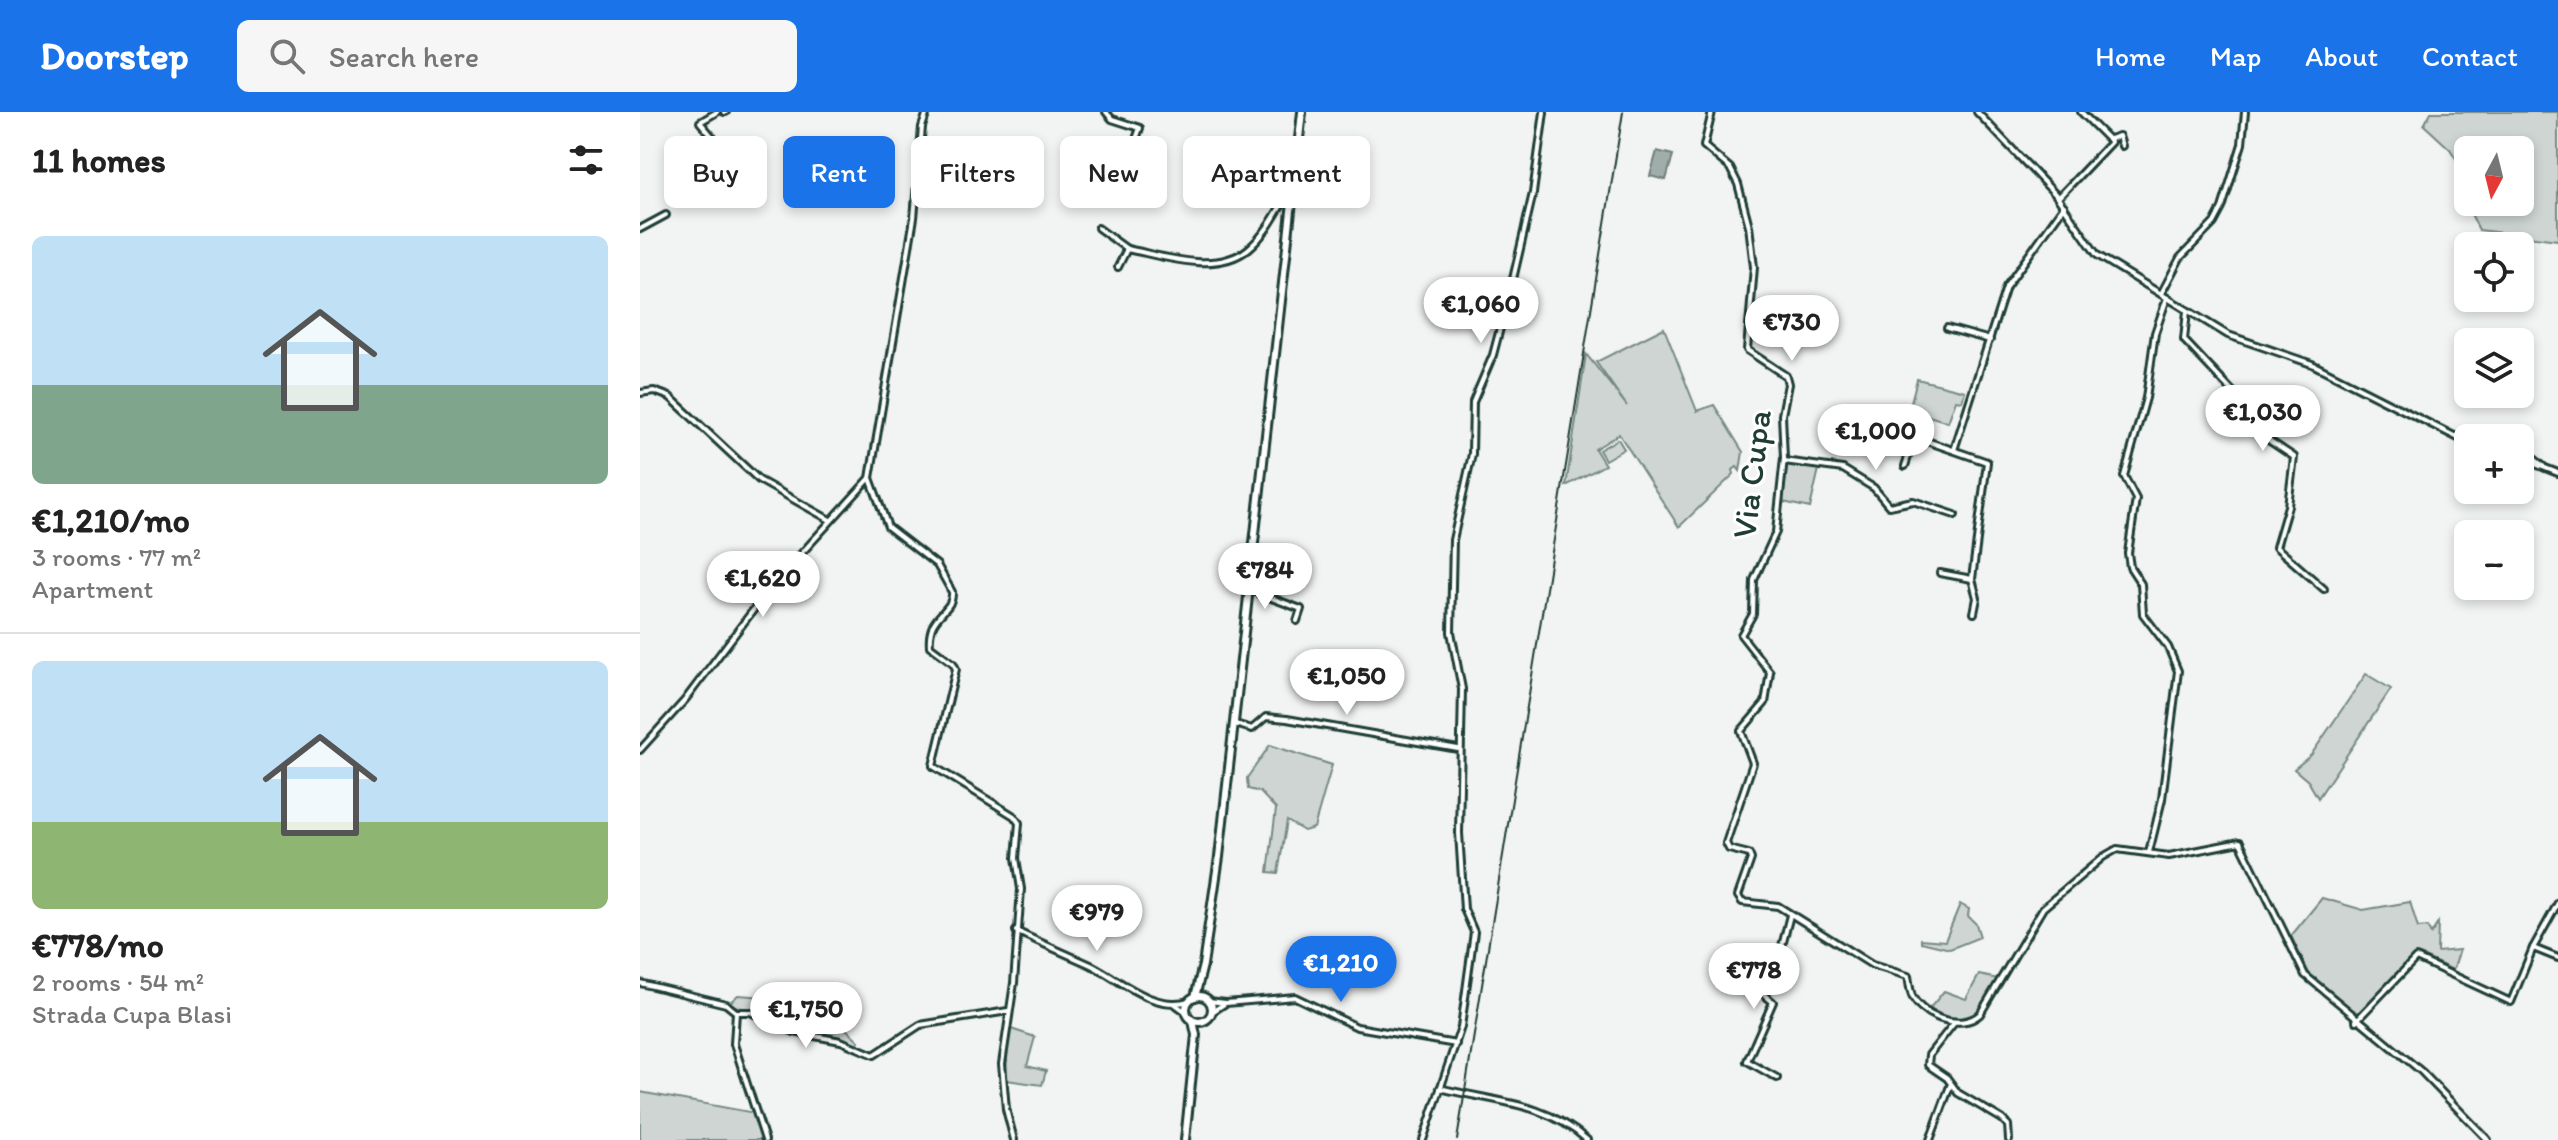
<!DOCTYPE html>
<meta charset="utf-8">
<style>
:root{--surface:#fff;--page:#f6f6f6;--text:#222;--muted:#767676;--line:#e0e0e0;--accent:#1a73e8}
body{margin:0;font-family:Itim,sans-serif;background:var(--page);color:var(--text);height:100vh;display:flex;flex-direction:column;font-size:30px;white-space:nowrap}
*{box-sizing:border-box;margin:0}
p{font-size:26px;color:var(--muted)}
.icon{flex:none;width:44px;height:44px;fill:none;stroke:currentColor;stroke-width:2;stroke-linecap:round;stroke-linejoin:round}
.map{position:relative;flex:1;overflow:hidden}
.panel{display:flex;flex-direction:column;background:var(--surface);width:640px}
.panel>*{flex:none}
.hud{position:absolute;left:24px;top:24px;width:760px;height:72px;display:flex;gap:16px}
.needle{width:52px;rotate:187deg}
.controls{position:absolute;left:1814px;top:24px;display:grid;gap:16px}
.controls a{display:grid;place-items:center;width:80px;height:80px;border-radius:12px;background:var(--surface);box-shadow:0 4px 12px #0003;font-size:40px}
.price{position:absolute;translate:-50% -68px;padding:0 18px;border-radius:28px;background:#fff;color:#222;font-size:26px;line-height:52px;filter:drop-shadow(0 2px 4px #0008)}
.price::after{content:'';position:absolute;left:50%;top:48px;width:24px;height:18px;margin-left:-12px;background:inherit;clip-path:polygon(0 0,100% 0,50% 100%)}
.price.active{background:var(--accent);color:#fff}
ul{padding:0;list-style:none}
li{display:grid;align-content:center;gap:16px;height:424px;padding:0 32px}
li+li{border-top:2px solid var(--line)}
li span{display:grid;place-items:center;height:248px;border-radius:12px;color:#555}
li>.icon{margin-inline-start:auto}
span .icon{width:144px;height:144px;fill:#fffc;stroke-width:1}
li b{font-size:34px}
h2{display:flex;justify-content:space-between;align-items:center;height:96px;padding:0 32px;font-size:34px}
.pill{padding:0 28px;border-radius:12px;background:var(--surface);box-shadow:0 4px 12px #0003;font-size:28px;line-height:72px}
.pill.active{background:var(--accent);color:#fff}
header{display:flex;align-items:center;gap:48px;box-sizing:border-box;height:112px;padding:0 40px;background:var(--accent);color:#fff}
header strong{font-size:38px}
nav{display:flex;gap:44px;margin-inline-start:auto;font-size:28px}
.search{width:560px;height:72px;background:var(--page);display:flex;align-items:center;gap:20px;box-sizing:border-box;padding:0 28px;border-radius:12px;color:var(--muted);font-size:30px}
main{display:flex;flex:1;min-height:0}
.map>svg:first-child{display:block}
.green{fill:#ced5d3;stroke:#768984;stroke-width:2}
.water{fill:#a1adaa;stroke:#6d807b;stroke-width:2}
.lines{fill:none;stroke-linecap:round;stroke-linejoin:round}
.minor-casing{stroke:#1f3d34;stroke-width:10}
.major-casing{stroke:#1f3d34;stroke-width:12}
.minor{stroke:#fff;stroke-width:4}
.major{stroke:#fff;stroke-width:6}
.rail{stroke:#1f3d34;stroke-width:2}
.labels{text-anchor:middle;stroke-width:6;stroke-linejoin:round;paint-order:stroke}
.street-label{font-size:34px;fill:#1f3d34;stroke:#fff}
</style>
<header>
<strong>Doorstep</strong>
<div class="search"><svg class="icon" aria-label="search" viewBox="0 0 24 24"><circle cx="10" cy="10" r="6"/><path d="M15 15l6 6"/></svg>Search here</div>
<nav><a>Home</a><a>Map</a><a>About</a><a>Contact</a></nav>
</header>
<main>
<section class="panel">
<h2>11 homes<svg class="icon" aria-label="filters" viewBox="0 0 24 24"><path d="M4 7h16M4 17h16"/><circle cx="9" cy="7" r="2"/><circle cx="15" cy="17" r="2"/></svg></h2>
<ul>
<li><span style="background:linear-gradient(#bfe0f5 60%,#7fa58c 0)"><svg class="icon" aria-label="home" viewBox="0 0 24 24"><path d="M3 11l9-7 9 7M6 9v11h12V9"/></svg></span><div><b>€1,210/mo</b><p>3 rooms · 77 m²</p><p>Apartment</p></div></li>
<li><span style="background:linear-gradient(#bfe0f5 65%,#8fb573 0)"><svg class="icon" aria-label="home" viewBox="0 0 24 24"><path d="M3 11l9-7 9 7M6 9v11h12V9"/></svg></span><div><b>€778/mo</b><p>2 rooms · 54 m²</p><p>Strada Cupa Blasi</p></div></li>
</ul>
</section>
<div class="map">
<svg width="1918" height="1028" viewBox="0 0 1918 1028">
<rect width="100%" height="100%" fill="#f2f3f3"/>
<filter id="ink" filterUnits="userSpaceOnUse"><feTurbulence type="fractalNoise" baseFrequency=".0125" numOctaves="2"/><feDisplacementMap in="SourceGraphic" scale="16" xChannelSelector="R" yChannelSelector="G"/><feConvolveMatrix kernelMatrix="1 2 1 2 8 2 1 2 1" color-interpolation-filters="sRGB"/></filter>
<g filter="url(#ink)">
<!-- green -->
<g class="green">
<path d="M1791,0H1918V128L1839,118L1822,84L1828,80V90H1880V38H1828V66L1810,37L1784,13Z"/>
<path d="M1024,216L1057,299L1074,293L1103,340L1100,359L1097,355L1093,358L1094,362L1039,415L979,322L955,337L965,353L926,374L946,242L987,294L956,250Z"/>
<path d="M1277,267L1325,279L1322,289L1316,288L1308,310L1269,298Z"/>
<path d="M978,327L984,337L965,348L959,338Z"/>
<path d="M1147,352L1179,357L1170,396L1143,390Z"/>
<path d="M1726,562L1751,577L1678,686L1668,669L1654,657L1671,643Z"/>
<path d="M630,633L692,653L674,716L664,719L647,709L638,761L628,760L636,697L620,680L608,677L607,666Z"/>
<path d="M1682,786L1723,798L1770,790L1778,816L1787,815L1791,822L1798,811L1797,840L1820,838L1813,858L1780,843L1717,906L1670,864L1651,824Z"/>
<path d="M1320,792L1329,797L1328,804L1336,812L1340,825L1310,837L1281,830V827L1305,829Z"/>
<path d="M1339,863L1358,867L1333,906L1311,908L1290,896L1304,879L1326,887Z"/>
<path d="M98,883L165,888L189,901L219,929L216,934C172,923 132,904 88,892Z"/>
<path d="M368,916L395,925L387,954L406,959L402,973L366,968Z"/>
<path d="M0,980L115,1001L123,1028H0Z"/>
</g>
<!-- water -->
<path class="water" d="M1017,39L1033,43L1026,68L1010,64Z"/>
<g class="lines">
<!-- minor casing -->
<g class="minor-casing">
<g id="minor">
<path d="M77,0L60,10L91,47"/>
<path d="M84,0H86"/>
<path d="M466,0L472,7L500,16L486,55"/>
<path d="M1072,0L1064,34L1090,56L1098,72L1109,114L1114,155L1107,238L1146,264L1148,272L1142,303L1144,346L1136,420L1114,468L1113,502L1101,523L1130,560L1125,591L1101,619L1113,651L1086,731L1089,737L1109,742L1111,747L1098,784L1102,790L1138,794L1232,853L1268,864C1269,870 1270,879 1272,884C1283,906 1322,919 1340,902L1403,796L1463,745L1477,737L1529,744L1600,730L1665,863L1782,960L1848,1028"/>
<path d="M1337,0L1415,82L1457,143L1588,223L1672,252L1828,331"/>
<path d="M1470,27L1479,24L1482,34"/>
<path d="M1418,86L1471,30L1441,0"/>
<path d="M458,116L487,137"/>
<path d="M0,117L26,103"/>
<path d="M478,155L487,137C523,144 576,163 608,137C627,122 639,96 651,76"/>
<path d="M1521,182L1540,146L1574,111L1582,96L1602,32L1605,0"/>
<path d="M1547,199L1544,228L1621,310L1630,329L1654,345L1648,394L1636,435L1684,477"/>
<path d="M1307,216L1350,228"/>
<path d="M0,281L14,279L30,285L119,368L190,408"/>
<path d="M1816,324L1829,326"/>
<path d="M1880,335L1903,354"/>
<path d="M1314,338L1366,175L1424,94"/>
<path d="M1880,346L1918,361"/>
<path d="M1144,349L1203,357L1234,376L1249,394L1273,389L1315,403"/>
<path d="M1265,354L1274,327L1278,326L1347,350L1332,467L1337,486L1334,501"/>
<path d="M230,366L248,415L297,453L312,480C314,501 287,501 290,534L313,551L316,557L293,654L374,704L379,711L376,746L381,777L374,871L362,952L366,997L374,1028"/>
<path d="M1300,461L1332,467"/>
<path d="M610,478L661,497L657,509"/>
<path d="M595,612L612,617L626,605L647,607L818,637"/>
<path d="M0,638L45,588L130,476L230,366L274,106L282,15L287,0"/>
<path d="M1509,740L1522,687L1538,559L1528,535L1503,502L1501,472L1490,455L1488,441L1496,387L1484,364L1506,286L1515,221L1527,186"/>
<path d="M376,819C401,831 426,842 451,853C481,868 512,899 549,889"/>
<path d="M1893,836L1918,791"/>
<path d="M0,871L86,892L96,900H110L154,920L201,929L234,943L280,913L368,899"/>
<path d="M569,889L586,891L655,885L717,915L816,932"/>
<path d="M535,892L546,900"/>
<path d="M96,900L94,932L125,1028"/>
<path d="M572,900L584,892"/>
<path d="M1716,909L1776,846L1871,890L1893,836L1918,846"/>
<path d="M1314,911L1289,943L1288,953L1307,966L1318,981L1362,1007L1368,1013L1369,1028"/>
<path d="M1137,966L1107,949L1133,890L1122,881L1142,834L1150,803"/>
<path d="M800,976C853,990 904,989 947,1028"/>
<path d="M783,1028L821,915L834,820L824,797L819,721L822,577L811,520L813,428L832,342L833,290L853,243L873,167L893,81L904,0"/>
<path d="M1290,1028L1310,974"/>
</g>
</g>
<!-- major casing -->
<g class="major-casing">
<g id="major">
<circle cx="559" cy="897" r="13"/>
<path d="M555,885L563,853L579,745L662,0"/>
<path d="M545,1028L556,923L553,909"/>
</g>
</g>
<!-- minor -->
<use href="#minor" class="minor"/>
<!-- major -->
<use href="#major" class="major"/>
<!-- rail -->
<path class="rail" d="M817,1028L983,0"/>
</g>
</g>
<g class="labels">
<!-- street labels -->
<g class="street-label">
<text transform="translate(1111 362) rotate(-83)" y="12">Via Cupa</text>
</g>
</g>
</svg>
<div class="controls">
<a><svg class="needle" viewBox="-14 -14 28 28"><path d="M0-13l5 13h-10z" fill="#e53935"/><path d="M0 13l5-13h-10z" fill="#767676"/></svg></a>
<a><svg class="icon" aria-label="locate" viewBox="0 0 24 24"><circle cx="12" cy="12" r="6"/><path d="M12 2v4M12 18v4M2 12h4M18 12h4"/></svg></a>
<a><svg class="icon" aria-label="layers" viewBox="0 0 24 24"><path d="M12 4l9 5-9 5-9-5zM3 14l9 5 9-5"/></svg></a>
<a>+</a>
<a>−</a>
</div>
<b class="price" style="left:841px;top:233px">€1,060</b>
<b class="price" style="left:1152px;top:251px">€730</b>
<b class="price" style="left:1623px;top:341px">€1,030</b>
<b class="price" style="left:1236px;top:360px">€1,000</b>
<b class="price" style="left:625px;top:499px">€784</b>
<b class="price" style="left:123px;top:507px">€1,620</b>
<b class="price" style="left:707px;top:605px">€1,050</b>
<b class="price" style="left:457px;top:841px">€979</b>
<b class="price active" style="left:701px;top:892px">€1,210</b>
<b class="price" style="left:1114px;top:899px">€778</b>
<b class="price" style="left:166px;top:938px">€1,750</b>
<div class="hud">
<a class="pill">Buy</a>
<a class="pill active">Rent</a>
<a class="pill">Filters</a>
<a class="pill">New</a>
<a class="pill">Apartment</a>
</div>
</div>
</main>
